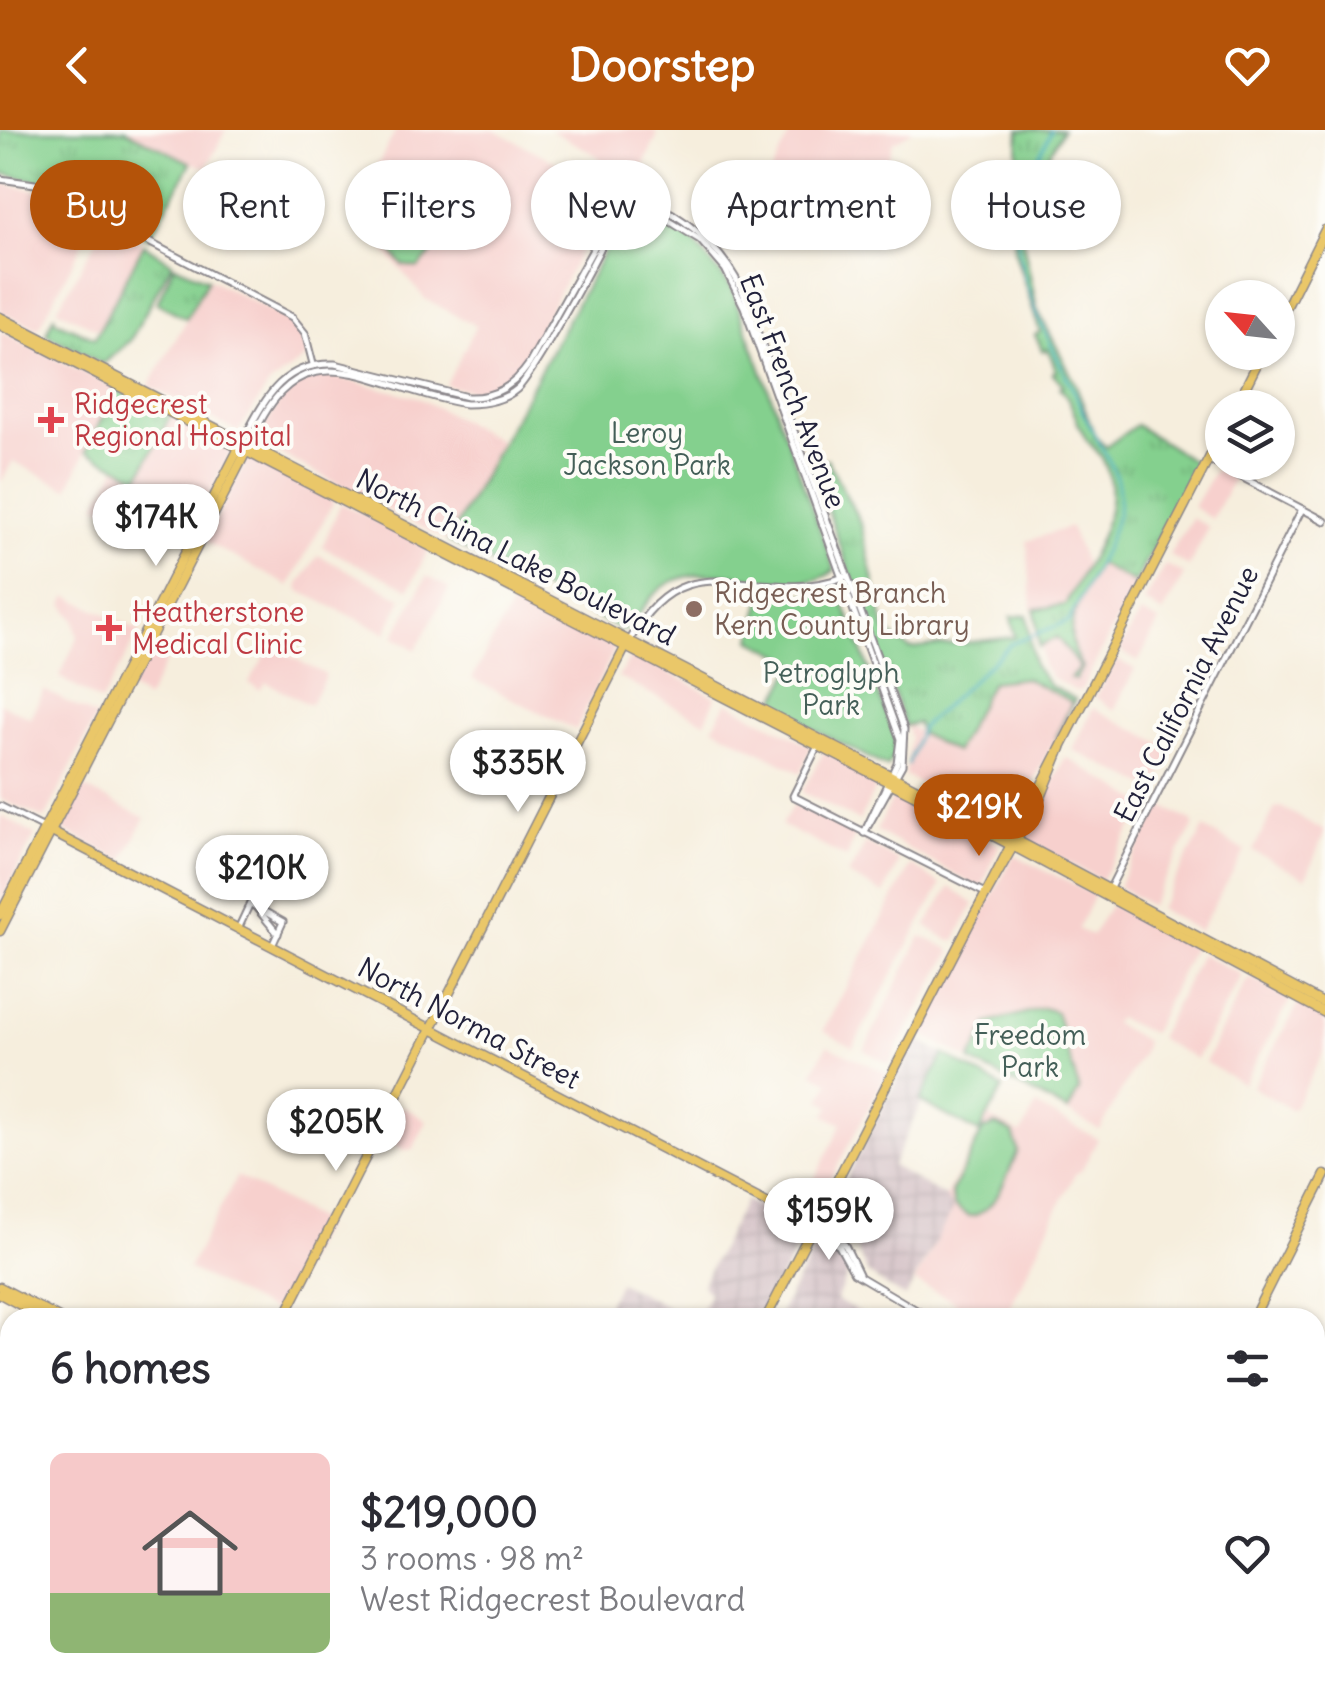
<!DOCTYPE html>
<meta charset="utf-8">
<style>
:root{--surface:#fff;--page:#f2f2f3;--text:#2b2b33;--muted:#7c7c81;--accent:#b45309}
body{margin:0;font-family:Delius,sans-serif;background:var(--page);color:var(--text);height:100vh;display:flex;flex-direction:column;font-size:38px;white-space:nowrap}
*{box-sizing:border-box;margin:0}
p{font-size:32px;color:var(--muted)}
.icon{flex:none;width:55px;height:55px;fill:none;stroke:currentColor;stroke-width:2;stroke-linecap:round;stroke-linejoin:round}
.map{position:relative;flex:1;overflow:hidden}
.panel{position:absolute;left:0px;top:1178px;width:1325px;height:392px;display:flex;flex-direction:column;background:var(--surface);border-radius:30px 30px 0 0;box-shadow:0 2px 8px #0004}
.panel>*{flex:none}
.top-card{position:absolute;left:30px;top:30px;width:1265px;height:90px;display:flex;gap:20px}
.needle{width:65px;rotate:297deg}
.buttons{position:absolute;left:1205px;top:150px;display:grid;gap:20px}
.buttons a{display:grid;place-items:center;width:90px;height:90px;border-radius:50%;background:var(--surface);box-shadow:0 2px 8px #0004;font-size:50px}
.price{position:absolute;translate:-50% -85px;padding:0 22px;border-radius:35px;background:#fff;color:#222;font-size:32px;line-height:65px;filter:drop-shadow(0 2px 5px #0008)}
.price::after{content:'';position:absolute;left:50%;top:60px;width:30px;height:22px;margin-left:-15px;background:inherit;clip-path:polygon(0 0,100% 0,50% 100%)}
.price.on{background:var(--accent);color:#fff}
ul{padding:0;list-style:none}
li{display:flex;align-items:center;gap:30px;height:250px;padding:0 50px}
li span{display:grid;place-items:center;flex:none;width:280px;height:200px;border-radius:15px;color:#555}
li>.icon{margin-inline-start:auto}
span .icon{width:120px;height:120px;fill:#fffc;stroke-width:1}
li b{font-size:42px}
h2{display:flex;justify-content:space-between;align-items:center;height:120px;padding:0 50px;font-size:42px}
.chip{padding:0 35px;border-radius:45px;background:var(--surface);box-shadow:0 2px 8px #0004;font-size:35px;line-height:90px}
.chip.on{background:var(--accent);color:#fff}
header{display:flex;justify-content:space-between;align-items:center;height:130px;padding:0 50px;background:var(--accent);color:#fff;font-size:45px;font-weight:700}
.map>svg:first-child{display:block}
.built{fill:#f7d0cd}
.industrial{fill:url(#industrial-grid)}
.grass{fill:url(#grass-tufts);stroke:#537964;stroke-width:2.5}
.park{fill:#84d08e;stroke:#537964;stroke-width:2.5}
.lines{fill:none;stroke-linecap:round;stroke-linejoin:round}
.stream{stroke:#3eabbd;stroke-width:2.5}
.minor-casing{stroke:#8c888c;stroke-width:9}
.major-casing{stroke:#8c888c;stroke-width:11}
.minor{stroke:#fff;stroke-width:5}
.major{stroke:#eac769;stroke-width:8}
.health-dot{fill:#e0444e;stroke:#fdfcf7;stroke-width:4}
.education-dot{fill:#8d6e63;stroke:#fdfcf7;stroke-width:4}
.labels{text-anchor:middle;stroke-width:8;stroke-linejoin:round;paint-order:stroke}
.street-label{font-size:28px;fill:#22223b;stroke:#fdfcf7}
.health-label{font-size:28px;fill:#be3a42;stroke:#fdfcf7;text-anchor:start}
.park-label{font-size:28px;fill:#445f58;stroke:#fdfcf7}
.education-label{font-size:28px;fill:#785e54;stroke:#fdfcf7;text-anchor:start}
</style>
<header><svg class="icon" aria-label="back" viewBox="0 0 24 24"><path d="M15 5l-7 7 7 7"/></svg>Doorstep<svg class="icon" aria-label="heart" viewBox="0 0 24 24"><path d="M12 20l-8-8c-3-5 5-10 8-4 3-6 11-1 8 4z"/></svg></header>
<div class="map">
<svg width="1325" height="1569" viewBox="0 0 1325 1569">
<defs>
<pattern id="industrial-grid" width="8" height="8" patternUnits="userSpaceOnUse" patternTransform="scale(2.5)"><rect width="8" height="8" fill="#d2bec3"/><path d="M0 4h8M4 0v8" fill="none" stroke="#b4a3a8"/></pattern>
<pattern id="grass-tufts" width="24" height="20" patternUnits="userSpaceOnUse" patternTransform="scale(2.5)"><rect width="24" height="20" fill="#84d08e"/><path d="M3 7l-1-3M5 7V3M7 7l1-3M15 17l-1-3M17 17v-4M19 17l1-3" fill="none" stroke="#72b27b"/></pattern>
</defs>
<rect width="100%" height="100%" fill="#fdfcf7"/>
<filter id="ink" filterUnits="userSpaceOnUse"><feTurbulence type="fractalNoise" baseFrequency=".01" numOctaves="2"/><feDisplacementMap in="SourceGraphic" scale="20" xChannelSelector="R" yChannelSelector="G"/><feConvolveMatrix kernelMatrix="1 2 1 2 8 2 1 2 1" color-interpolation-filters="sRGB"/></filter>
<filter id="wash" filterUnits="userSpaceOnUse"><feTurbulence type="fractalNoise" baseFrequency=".0048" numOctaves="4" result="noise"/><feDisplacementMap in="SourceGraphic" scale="40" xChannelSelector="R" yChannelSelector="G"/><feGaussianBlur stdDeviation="2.25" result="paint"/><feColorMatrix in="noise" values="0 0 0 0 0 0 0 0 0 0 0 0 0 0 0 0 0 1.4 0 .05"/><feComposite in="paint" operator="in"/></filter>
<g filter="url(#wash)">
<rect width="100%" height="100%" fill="#f6eedd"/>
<!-- built -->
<g class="built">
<path d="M125,0H226L207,37L182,31Z"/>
<path d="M396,0H495L607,59L609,67L519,238L489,258L472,261L446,255L476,196L425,169L353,82Z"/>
<path d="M550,0H655L657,7L644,34L647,42L640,58L604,42L598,26Z"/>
<path d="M792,0H914L893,12L882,54L763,59Z"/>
<path d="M0,53L43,62L94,91L39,198L0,182Z"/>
<path d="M106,94L144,114L99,200L57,179Z"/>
<path d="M210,149L290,191L303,208L307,227L269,255L238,302L149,256Z"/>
<path d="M0,201L116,258L68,359L13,331L0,353Z"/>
<path d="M326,245L417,267L500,311L448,411L259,313L258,308L284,263L311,247Z"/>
<path d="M171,285L232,320L203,377L154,356L145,374L147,387L142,397L97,374L117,336L139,346Z"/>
<path d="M253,328L334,371L289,456L208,413L206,408L247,329Z"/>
<path d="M1215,340L1233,349L1212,389L1193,377Z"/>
<path d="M341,373L429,418L409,459L322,417Z"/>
<path d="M1192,388L1209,397L1189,437L1169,425Z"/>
<path d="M1070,397L1087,439L1065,477L1032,479L1027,411Z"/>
<path d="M318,425L402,468L386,503L300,461L298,456Z"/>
<path d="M1099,432L1137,451L1082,559L1076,561L1052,548L1043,536L1041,514L1068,489Z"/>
<path d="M1166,435L1184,444L1163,484L1144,472Z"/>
<path d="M427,446L449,458L416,520L394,506Z"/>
<path d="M517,464L616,515L576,600L472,549Z"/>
<path d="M68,466L140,501L101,572L59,547L78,507L74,489L63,474Z"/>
<path d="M1141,483L1159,492L1138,532L1119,520Z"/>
<path d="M271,516L326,545L310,575L266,552L260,560L249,553Z"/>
<path d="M155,518L169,525L147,569L129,559Z"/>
<path d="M633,524L716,567L705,592L618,547Z"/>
<path d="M1117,530L1135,539L1114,580L1095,567Z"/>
<path d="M1026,544L1076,568L1011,695L1004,697L905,646L910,608L906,595L955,620L992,548Z"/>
<path d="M44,560L96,587L45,689L0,669V573L31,588Z"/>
<path d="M727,572L811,616L801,643L713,597Z"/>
<path d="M1093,578L1171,618L1173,622L1153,659L1073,620Z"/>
<path d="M824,621L879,651L859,691L802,662Z"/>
<path d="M1068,628L1146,675L1101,750L1026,709L1064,630Z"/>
<path d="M80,656L145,688L123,731L61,699Z"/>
<path d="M897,660L999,715L983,755L978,757L876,701Z"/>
<path d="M794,674L855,704L847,728L781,695Z"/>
<path d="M1161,675L1193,692V697L1150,776L1118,756Z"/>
<path d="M1281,677L1325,701L1306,748L1253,721L1275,678Z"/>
<path d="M0,685L35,705L0,773Z"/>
<path d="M1204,698L1245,721L1199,801L1159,779Z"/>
<path d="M866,713L899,731L884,764L848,745Z"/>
<path d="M1014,725L1094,765L1078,799L1092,806L1110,775L1193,817L1152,903L1117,888L1113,893L1145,911V917L1100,1000L920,903Z"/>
<path d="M911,735L941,755L853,917L823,901Z"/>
<path d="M950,757L974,774L955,810L950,811L926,796Z"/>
<path d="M921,806L950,819V824L889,934L864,920Z"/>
<path d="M1201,824L1242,845L1196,929L1158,909Z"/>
<path d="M1253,849L1290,870L1243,954L1205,932L1247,850Z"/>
<path d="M1299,873L1325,887V920L1292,980L1252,957Z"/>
<path d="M827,915L887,943L810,1088L798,1082L842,994L825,985L830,977L821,969L830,952L813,943Z"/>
<path d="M403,976L427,991L413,1019L404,1020L385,1011Z"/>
<path d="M1036,976L1098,1009L1081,1041L1075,1044L1005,1187H949L956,1172L915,1152L952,1079L945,1067L989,987L1021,1004Z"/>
<path d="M237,1046L324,1093L278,1184L188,1139Z"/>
</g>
<!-- industrial -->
<g class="industrial">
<path d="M917,910L944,924L892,1036L945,1067L953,1079L905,1168L868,1144L853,1113L825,1090Z"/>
<path d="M745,1070L802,1099L803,1105L761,1187H697L709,1164L702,1154Z"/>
<path d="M819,1109L841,1123L848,1144L836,1170L868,1187L777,1188Z"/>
<path d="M619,1152L688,1187H600Z"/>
</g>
<!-- grass -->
<g class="grass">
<path d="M0,0H125L191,33L149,108L34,50L0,43Z"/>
<path d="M1019,0H1062L1019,83V92L1037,178L1076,255L1095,307L1106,317L1136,295L1196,333L1135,453L1098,434C1080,470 1058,500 1082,537L1075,550L1070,548L1080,538L1057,507L1039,517L1035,479L1065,475C1087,431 1129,377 1102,328C1098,321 1091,316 1086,309C1074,290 1073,270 1060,258L1063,255L1053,243L1056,240L1048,219L1043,221L1035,205L1040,202L1014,119Z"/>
<path d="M144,114L172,133L130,211L103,234L46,204L54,186L56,191L95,208Z"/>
<path d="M174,135L208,149L186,188L157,173Z"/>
<path d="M116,259L170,286L139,347L86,321Z"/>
<path d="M827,329L861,394L885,500L910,519L1015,507L1011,487L1027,485L1034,535L1049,555L1075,569L1055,610L1072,572L1025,548L991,552L955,622L921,604L917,593L905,596L812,337Z"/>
</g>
<!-- park -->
<g class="park">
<path d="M381,64L390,66L430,112L432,123L418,138L403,135L365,90L366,74Z"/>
<path d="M630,74L688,105L731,157L835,440C794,474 717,424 666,455C646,467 640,488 624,501L448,411Z"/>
<path d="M837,456L895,607V624L887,637L772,578L795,532L752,510L763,463L803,465Z"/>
<path d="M1043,878L1056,882L1079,960L1068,981L970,931L989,893Z"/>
<path d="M944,924L1003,958L979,1003L920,971Z"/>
<path d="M996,995L1013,1003L1018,1021C1008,1043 995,1086 968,1086L954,1076L951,1063L983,1000Z"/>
<path d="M659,1560H749L766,1569H655Z"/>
</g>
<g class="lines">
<!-- stream -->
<path class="stream" d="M908,635L921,598L1011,514L1069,491C1084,459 1117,405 1119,371C1121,340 1101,321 1089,294C1061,229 1008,151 1018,77C1021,51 1042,25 1051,0"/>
</g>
</g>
<g filter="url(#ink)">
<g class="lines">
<!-- minor casing -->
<g class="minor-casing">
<g id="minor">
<path d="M0,49L35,54L57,64L292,187L305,203L313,234"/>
<path d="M625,62C676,79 718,111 742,160L904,599L902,635L864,703"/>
<path d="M629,66L700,110L725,139L744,177L900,609L897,633L864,703"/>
<path d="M243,310C265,269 282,232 335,234L467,267C495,268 514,256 529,234L625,62"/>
<path d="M250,314C301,189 369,259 466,274C485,274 503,271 517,259C534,245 624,81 625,62"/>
<path d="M1209,330L1325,391"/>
<path d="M630,510C686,405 757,479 844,447"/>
<path d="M818,616L793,666L983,762"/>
<path d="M0,676L44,698"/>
<path d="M1109,760L1302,379"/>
<path d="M251,774L283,792L272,816"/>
<path d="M254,775L278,804"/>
<path d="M238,799L261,750"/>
<path d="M813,1098L839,1116L854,1143L930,1188"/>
<path d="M816,1098L845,1115L859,1144"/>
<path d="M1315,1361L1325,1366"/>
<path d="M1315,1367L1325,1372"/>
<path d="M89,1569L93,1560"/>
<path d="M574,1569L579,1560"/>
</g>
</g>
<!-- major casing -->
<g class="major-casing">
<g id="major">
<path d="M0,187L1018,711L1325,874"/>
<path d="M1278,194L1325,100"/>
<path d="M0,195L1003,711L1325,883"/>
<path d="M1235,278L1263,222"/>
<path d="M44,698L811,1096"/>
<path d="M981,773L1222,303"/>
<path d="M0,785L241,314"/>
<path d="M0,801L248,318"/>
<path d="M0,1157L59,1188"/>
<path d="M0,1164L44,1188"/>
<path d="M284,1188L627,514"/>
<path d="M766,1188L972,789L1042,665L1061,618"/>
<path d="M1253,1188L1325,1045"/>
<path d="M768,1560L785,1569"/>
<path d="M1061,1569L1065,1560"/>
</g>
</g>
<!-- minor -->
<use href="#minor" class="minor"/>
<!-- major -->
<use href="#major" class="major"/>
</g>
</g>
<!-- markers -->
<g class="health-dot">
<path d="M46 275h10v10h10v10h-10v10h-10v-10h-10v-10h10z"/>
<path d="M104 483h10v10h10v10h-10v10h-10v-10h-10v-10h10z"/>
</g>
<circle class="education-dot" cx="694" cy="479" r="10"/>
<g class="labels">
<!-- street labels -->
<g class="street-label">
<text transform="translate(793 261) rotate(69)" y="10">East French Avenue</text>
<text transform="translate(516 427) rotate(27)" y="10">North China Lake Boulevard</text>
<text transform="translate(1186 564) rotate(-63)" y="10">East California Avenue</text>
<text transform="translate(469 893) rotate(28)" y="10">North Norma Street</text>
</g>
<!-- health labels -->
<g class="health-label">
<text x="74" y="284">Ridgecrest<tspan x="74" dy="32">Regional Hospital</tspan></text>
<text x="132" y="492">Heatherstone<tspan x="132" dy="32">Medical Clinic</tspan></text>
</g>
<!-- park labels -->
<g class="park-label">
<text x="647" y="313">Leroy<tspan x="647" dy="32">Jackson Park</tspan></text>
<text x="831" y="553">Petroglyph<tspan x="831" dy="32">Park</tspan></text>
<text x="1030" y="915">Freedom<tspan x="1030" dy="32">Park</tspan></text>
</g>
<!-- education labels -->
<g class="education-label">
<text x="714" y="473">Ridgecrest Branch<tspan x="714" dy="32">Kern County Library</tspan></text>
</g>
</g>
</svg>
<div class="buttons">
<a><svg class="needle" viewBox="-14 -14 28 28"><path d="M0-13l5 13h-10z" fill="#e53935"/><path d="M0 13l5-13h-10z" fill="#7c7c81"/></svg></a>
<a><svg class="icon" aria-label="layers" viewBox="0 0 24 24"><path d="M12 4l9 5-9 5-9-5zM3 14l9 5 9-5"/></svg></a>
</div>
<b class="price" style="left:156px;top:439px">$174K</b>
<b class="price" style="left:518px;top:685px">$335K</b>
<b class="price on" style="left:979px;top:729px">$219K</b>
<b class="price" style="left:262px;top:790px">$210K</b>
<b class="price" style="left:336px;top:1044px">$205K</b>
<b class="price" style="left:829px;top:1133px">$159K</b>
<div class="top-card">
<a class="chip on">Buy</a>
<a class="chip">Rent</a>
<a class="chip">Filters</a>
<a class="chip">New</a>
<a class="chip">Apartment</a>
<a class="chip">House</a>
</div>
<section class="panel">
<h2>6 homes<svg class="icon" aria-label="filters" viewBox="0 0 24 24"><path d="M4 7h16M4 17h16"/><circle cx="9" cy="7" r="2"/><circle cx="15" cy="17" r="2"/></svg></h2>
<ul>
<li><span style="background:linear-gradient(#f6c9c9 70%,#8fb573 0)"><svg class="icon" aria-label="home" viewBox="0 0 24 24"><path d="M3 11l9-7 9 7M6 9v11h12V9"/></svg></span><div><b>$219,000</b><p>3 rooms · 98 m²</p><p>West Ridgecrest Boulevard</p></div><svg class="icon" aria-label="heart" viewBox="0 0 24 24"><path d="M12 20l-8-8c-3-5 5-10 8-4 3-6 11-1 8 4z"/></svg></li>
</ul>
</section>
</div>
